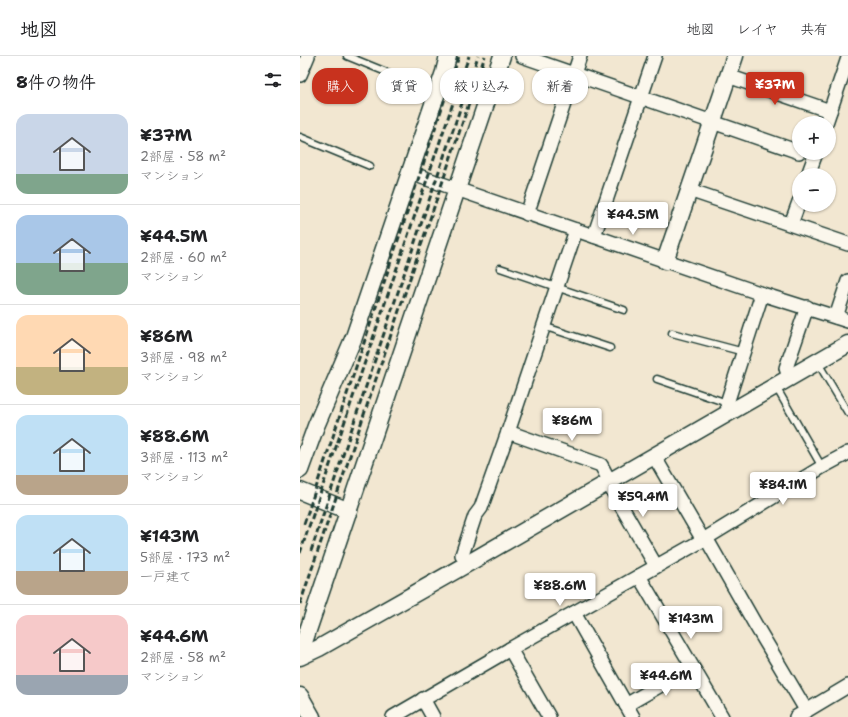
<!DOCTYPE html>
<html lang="ja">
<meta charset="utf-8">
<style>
:root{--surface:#fff;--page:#f2f2f2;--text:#202124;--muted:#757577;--line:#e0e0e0;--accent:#c8321e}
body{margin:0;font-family:"Shantell Sans","Klee One",sans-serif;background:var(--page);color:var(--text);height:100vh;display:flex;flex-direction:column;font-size:15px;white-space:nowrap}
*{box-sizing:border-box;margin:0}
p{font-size:13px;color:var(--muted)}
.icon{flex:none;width:22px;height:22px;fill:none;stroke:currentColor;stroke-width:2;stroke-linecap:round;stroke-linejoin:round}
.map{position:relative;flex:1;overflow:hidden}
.panel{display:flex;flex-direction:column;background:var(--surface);width:300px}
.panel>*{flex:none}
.banner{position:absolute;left:12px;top:12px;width:380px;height:36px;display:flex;gap:8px}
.fabs{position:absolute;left:492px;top:60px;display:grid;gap:8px}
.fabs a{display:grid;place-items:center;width:44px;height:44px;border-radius:50%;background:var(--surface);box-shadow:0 1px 3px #0004;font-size:20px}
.price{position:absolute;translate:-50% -34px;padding:0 9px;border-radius:4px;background:#fff;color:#222;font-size:13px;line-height:26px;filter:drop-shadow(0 1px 2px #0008)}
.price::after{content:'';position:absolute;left:50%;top:24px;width:12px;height:9px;margin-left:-6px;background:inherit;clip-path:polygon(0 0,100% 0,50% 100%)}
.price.selected{background:var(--accent);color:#fff}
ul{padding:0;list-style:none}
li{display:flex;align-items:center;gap:12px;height:100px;padding:0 16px}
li+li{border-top:1px solid var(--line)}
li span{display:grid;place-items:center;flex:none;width:112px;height:80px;border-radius:12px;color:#555}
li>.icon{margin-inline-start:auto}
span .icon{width:48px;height:48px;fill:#fffc;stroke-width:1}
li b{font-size:17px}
h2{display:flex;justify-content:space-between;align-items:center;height:48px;padding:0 16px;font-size:17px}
.tag{padding:0 14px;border-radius:16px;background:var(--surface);box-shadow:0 1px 3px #0004;font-size:14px;line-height:36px}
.tag.selected{background:var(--accent);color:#fff}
header{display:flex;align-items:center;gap:24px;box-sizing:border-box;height:56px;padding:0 20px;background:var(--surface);border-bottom:1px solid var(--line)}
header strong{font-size:19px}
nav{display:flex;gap:22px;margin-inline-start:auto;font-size:14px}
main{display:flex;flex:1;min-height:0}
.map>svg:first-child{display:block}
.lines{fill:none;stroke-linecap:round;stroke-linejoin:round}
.service-casing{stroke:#1f3d34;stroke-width:9}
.minor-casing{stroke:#1f3d34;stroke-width:16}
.tertiary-casing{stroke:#1f3d34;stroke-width:19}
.service{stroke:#fbf7ec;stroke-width:6}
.minor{stroke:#fbf7ec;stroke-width:13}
.tertiary{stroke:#fbf7ec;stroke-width:16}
.rail{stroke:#1f3d34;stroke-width:3;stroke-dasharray:6 3;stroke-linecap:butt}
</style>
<header>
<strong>地図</strong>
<nav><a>地図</a><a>レイヤ</a><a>共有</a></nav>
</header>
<main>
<section class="panel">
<h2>8件の物件<svg class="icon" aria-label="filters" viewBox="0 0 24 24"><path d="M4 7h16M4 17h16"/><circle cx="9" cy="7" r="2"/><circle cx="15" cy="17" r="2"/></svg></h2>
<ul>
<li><span style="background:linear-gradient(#c9d6e8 75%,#7fa58c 0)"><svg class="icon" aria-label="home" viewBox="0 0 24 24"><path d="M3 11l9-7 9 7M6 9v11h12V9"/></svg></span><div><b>¥37M</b><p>2部屋 · 58 m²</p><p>マンション</p></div></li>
<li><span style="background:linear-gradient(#a9c7e8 60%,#7fa58c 0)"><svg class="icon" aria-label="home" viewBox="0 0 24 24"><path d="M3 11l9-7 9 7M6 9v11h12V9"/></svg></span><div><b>¥44.5M</b><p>2部屋 · 60 m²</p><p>マンション</p></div></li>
<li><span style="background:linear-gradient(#ffd9b3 65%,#c2b280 0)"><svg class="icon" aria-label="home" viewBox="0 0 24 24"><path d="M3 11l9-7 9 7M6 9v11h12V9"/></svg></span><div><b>¥86M</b><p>3部屋 · 98 m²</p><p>マンション</p></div></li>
<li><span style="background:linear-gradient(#bfe0f5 75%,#b9a48a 0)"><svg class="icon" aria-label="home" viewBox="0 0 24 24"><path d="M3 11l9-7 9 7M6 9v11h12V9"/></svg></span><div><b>¥88.6M</b><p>3部屋 · 113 m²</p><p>マンション</p></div></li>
<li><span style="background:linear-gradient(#bfe0f5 70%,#b9a48a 0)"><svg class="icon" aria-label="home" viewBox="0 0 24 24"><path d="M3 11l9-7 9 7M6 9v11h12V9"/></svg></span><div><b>¥143M</b><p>5部屋 · 173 m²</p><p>一戸建て</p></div></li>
<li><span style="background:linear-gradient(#f6c9c9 75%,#9aa5b1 0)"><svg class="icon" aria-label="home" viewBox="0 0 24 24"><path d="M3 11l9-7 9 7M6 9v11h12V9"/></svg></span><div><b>¥44.6M</b><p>2部屋 · 58 m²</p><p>マンション</p></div></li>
</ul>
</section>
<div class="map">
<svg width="548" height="661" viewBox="0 0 548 661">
<rect width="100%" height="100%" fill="#f2e7d1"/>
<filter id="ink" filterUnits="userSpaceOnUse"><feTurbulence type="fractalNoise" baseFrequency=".025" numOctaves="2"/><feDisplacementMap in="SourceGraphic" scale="8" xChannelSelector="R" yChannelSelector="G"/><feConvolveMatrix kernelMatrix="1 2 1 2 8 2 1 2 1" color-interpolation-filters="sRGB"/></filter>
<g filter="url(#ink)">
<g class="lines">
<!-- service casing -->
<g class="service-casing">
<g id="service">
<path d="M47,0L101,22"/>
<path d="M0,81L70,110"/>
<path d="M200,212L324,254"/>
<path d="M243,270L310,292"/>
<path d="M372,277L444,296"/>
<path d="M518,307L548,357"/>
<path d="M357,323L427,347"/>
<path d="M476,331L522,411"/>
</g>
</g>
<!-- minor casing -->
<g class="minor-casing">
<g id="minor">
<path d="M222,0L499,96"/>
<path d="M0,19L8,0"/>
<path d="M428,20L530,55"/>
<path d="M526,67L548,2"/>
<path d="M110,117L462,238L548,265"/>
<path d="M508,119L516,97"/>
<path d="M389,134L548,188"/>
<path d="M227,158L280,0"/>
<path d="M491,168L499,146"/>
<path d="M294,180L355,0"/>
<path d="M536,261L548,225"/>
<path d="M489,322L486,312L507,251"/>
<path d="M430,357L428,352L427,347L462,238"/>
<path d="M208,376L301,409L310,426"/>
<path d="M354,400L403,484"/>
<path d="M308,427L356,510"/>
<path d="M406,482L455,568L506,654"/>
<path d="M168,508L162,499L175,460L181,452L208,376L276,174"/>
<path d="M339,520L422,661"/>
<path d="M274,557L333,661"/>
<path d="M123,643L133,661"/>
<path d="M326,649L392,611"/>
<path d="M93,661L210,593"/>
<path d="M249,661L210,593L403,484L522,411L548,397"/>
<path d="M496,661L548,630"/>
</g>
</g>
<!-- tertiary casing -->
<g class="tertiary-casing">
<g id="tertiary">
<path d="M365,205L435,0"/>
<path d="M0,414L16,370L54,281L144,16L148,0"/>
<path d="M0,435L49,455"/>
<path d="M0,598L202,0"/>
<path d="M0,601L19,592C196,492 372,391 548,288"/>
<path d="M0,640L12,661"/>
</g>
</g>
<!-- service -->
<use href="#service" class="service"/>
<!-- minor -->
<use href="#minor" class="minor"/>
<!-- tertiary -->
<use href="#tertiary" class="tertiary"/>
<!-- rail -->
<g class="rail">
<path d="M4,468L159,0"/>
<path d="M11,495L57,357L178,0"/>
<path d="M0,497L169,0"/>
<path d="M0,548L185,0"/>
</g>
</g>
</g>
</svg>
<div class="fabs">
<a>+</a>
<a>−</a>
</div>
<b class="price selected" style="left:475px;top:50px">¥37M</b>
<b class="price" style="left:333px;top:180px">¥44.5M</b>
<b class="price" style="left:272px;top:386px">¥86M</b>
<b class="price" style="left:483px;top:450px">¥84.1M</b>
<b class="price" style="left:343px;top:462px">¥59.4M</b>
<b class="price" style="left:260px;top:551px">¥88.6M</b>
<b class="price" style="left:391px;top:584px">¥143M</b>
<b class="price" style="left:366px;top:641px">¥44.6M</b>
<div class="banner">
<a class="tag selected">購入</a>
<a class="tag">賃貸</a>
<a class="tag">絞り込み</a>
<a class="tag">新着</a>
</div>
</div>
</main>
